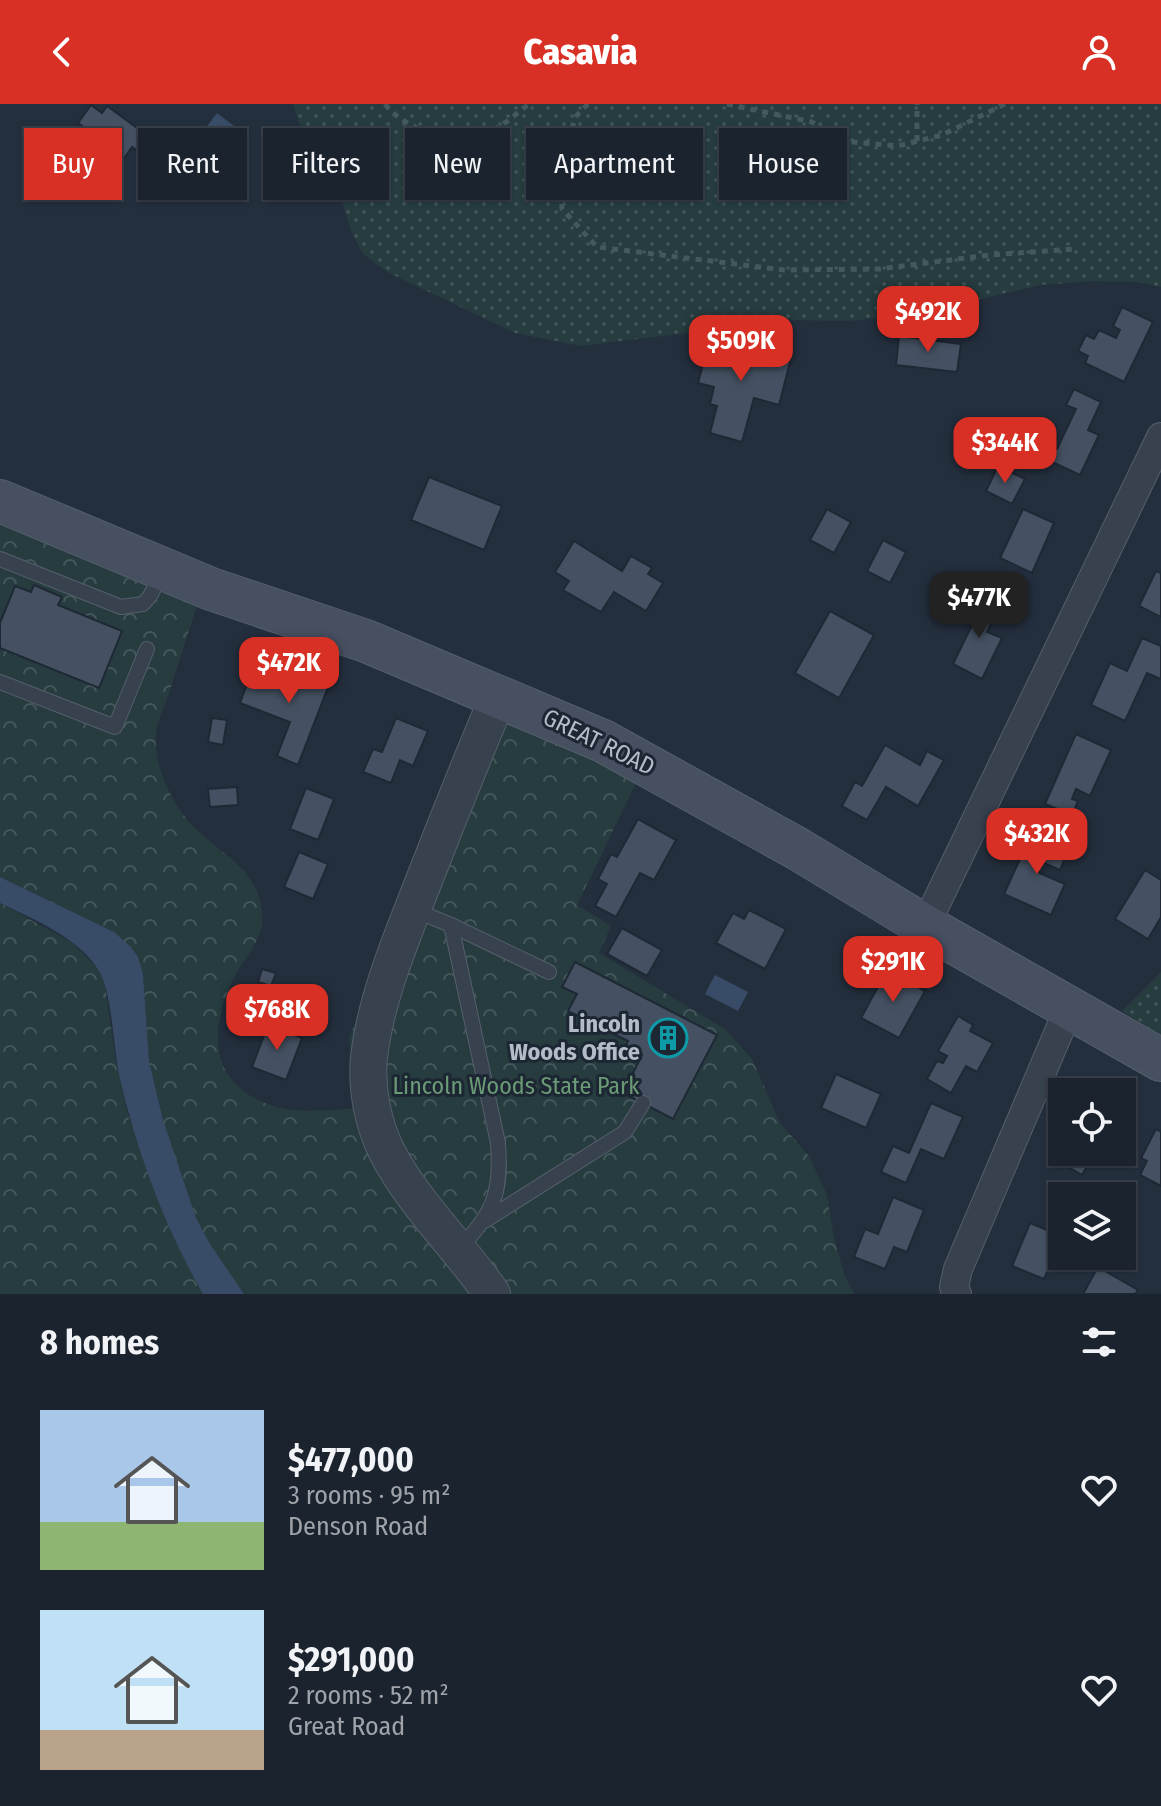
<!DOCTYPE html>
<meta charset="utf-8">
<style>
:root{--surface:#1b232e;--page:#282f3a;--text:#f1f3f6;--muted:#a0a4aa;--line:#39404a;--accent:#d93025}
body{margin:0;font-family:"Fira Sans Condensed",sans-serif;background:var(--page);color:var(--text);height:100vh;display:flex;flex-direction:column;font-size:30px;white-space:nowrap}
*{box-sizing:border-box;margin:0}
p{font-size:26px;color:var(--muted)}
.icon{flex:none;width:44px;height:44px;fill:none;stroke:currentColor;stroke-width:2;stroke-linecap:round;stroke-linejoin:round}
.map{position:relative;height:1190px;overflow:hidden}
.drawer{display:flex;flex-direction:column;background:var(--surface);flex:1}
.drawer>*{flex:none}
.guide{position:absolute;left:24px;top:24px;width:1114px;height:72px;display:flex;gap:16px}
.fabs{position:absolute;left:1048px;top:974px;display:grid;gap:16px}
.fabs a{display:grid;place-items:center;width:88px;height:88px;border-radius:0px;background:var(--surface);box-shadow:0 2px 6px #0004,0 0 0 2px var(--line);font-size:40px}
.price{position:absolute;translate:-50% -68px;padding:0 18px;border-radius:16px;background:var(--accent);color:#fff;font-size:26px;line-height:52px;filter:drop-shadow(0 2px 4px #0008)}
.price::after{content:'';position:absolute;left:50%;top:48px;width:24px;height:18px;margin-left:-12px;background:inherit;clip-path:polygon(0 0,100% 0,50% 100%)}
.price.selected{background:#222;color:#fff}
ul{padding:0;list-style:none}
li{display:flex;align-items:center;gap:24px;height:200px;padding:0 40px}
li span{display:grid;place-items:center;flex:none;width:224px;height:160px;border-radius:0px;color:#555}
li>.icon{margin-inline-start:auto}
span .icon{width:96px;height:96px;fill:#fffc;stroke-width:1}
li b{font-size:34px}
h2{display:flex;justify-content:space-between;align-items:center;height:96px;padding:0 40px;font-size:34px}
.pill{padding:0 28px;border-radius:0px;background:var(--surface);box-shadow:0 2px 6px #0004,0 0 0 2px var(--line);font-size:28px;line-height:72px}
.pill.selected{background:var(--accent);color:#fff}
header{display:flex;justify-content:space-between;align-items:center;height:104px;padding:0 40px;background:var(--accent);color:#fff;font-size:36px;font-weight:800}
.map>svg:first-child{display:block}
.forest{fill:url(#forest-crowns)}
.park{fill:url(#park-dots)}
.water{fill:#394c67}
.building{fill:#455162;stroke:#1f2835;stroke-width:2}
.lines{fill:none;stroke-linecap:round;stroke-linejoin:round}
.service-casing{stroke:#565f6c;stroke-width:16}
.minor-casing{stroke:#565f6c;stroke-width:30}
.tertiary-casing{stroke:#565f6c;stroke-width:38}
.secondary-casing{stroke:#565f6c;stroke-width:44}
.path{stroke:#44595c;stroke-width:5;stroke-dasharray:6 6;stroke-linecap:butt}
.service{stroke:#38414e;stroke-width:14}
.minor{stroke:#38414e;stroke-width:28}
.tertiary{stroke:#38414e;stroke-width:36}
.secondary{stroke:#465061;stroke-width:42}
.labels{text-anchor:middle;stroke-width:6;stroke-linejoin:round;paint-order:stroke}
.street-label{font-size:24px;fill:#b4bcc9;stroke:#1d2633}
.poi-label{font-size:24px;font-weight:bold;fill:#b4bcc9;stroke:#1d2633;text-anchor:end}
.park-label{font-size:24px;fill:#6b9a76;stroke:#1d2633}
</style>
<header><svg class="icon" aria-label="back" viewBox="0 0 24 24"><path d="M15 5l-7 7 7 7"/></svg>Casavia<svg class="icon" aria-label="person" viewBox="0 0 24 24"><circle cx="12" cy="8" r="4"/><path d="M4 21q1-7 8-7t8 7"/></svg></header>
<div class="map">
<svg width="1161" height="1190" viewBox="0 0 1161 1190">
<defs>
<pattern id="forest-crowns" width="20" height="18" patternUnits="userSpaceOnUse" patternTransform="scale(2)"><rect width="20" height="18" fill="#263c3f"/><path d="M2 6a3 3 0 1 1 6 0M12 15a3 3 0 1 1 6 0" fill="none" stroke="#435659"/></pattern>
<pattern id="park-dots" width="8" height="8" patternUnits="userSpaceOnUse" patternTransform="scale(2)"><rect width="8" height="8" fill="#263c3f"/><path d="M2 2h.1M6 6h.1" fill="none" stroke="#435659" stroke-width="1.8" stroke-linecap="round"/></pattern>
</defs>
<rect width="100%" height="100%" fill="#242f3e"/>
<!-- forest -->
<path class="forest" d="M0,415L200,491C190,524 179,557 169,589C165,602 157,617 156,630C153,663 174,705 198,727C219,747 250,764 259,793C272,833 245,848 231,880C207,934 213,982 273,1002C299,1010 331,1006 358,1004L349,934L482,608L638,675L577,801L611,822L599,849L725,925L752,955L780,1019L809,1052L827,1091L834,1134L844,1170L854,1190H0V799L73,839L99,866L105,881L116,958L129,1014L153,1078L163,1016L149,957L143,870L114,828L0,773Z"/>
<!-- park -->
<g class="park">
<path d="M293,0H1161V183L1138,178L1092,177L1041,181L910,211L846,217L793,216L581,242L515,229L389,169L363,150L351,127L340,90L307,42Z"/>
<path d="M1161,868V931L1122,907Z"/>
</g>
<!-- water -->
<g class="water">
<path d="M217,9L250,34L238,49L205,25Z"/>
<path d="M0,773L114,828L130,842L138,853L143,870L149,957L163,1016L196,1114L210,1140L244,1190H203C165,1124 137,1048 120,975C113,945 113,891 99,867C80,834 33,815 0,799Z"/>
<path d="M715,871L748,888L738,907L705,890Z"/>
</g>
<!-- building -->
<g class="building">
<path d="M91,1L102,9L107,2L148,32L145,37L158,47L166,35L185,49L170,70L132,43L120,60L84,34L89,27L78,19Z"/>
<path d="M1122,203L1153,218L1124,278L1085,259L1088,252L1078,247L1086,231L1094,235L1099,226L1116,234L1120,226L1113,222Z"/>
<path d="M899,232L961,240L957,268L896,261Z"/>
<path d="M710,233L791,254L779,301L754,294L742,338L710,329L717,302L710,300L714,283L698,279Z"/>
<path d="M1074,285L1101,298L1088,326L1099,331L1080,371L1035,350L1041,338L1057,345L1076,305L1066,301Z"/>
<path d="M998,362L1025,375L1012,400L986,387Z"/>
<path d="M429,373L502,402L484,446L411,416Z"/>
<path d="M827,405L851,418L834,449L810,436Z"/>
<path d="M1023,405L1054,419L1032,469L1000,454Z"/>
<path d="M883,436L906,448L890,479L867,467Z"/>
<path d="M574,437L622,467L631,452L652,464L648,470L663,479L646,507L614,488L601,508L563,486L569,477L555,468Z"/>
<path d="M1156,467L1161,469V513L1139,502Z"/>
<path d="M34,481L62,493L58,501L122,527L99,584L0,544V519L15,482L31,488Z"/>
<path d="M975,493L999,504L987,528L1002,534L982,575L953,560L976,513L967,508Z"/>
<path d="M830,507L874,531L839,594L795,569Z"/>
<path d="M1142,534L1161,542V575L1147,569L1125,617L1091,601L1110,559L1127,567Z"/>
<path d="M282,559L330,578L298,661L277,652L290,618L240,599L251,570L274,580Z"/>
<path d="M212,614L227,616L223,641L208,638Z"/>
<path d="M396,614L428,627L413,662L400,656L391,679L363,668L373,645L382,648Z"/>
<path d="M1076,630L1111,646L1090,692L1076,685L1072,695L1078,697L1072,711L1045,700Z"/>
<path d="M885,641L920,661L927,647L944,656L918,702L886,683L867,716L842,702L855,678L862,682Z"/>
<path d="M237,683L238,701L210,703L208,685Z"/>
<path d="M306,684L334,695L318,736L290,725Z"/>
<path d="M638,715L676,736L654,776L640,769L616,813L595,802L607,780L598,775L611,750L617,753Z"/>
<path d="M1031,731L1068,747L1060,766L1042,758L1037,768L1065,780L1051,811L1004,790Z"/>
<path d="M299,748L328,760L313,795L284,783Z"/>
<path d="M1145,766L1161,776V813L1148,835L1115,815Z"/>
<path d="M749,806L786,825L765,865L716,839L733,809L744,815Z"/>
<path d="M622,824L662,846L647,872L607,850Z"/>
<path d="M575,858L717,931L673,1015L623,989L642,951L625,943L628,937L568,907L577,890L562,883Z"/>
<path d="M262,865L276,869L271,882L258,878Z"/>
<path d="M887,866L925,887L899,934L861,914Z"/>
<path d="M958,912L973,921L970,927L993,939L977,968L966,962L951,989L927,975L937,957L943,959L947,952L938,947Z"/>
<path d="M268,921L302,934L286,976L252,963Z"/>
<path d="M836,970L881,990L866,1024L821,1004Z"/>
<path d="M931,999L963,1013L944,1055L921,1045L906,1079L881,1068L893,1042L909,1049Z"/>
<path d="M1156,1025L1161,1028V1082L1140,1071L1147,1057L1141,1054Z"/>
<path d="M1063,1048H1095L1082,1071L1058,1057Z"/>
<path d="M893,1093L924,1106L907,1148L894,1143L885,1165L854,1153L865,1125L878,1130Z"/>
<path d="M1030,1119L1062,1132L1044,1175L1012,1162Z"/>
<path d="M1098,1163L1138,1186L1135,1190H1083Z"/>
</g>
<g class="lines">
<!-- service casing -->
<g class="service-casing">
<g id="service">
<path d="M0,455L121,503L143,500L150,492L163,467"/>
<path d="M0,578L115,623L147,545"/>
<path d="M414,806L451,821L498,1039C502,1092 493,1108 458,1146"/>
<path d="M451,821L549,868"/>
<path d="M486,1116L625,1028L643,999"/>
</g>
</g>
<!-- minor casing -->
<g class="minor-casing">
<g id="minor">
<path d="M925,822L1161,333"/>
<path d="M957,1190L954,1183L958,1165L1069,904"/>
</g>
</g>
<!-- tertiary casing -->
<g class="tertiary-casing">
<path id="tertiary" d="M492,1190C459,1142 414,1100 387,1048C373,1020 366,985 369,953C376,894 401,835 423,779C447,717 472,655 498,593"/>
</g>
<!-- secondary casing -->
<g class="secondary-casing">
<path id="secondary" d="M0,397L211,485L366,537L603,637L798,745L925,822L1161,956"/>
</g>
<!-- path -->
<g class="path">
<path d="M385,0C403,24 452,42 482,32C498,26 516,10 529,0"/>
<path d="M588,0L577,11L559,56L562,105L597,143L784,166L878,165L990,151L1074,145"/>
<path d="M727,0L812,18L842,37L898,42L942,31L1005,0"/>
<path d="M917,37V0"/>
</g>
<!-- service -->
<use href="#service" class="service"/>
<!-- minor -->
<use href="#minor" class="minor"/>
<!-- tertiary -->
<use href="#tertiary" class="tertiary"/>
<!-- secondary -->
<use href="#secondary" class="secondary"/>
</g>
<!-- icons -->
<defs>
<g id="building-ring" transform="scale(2)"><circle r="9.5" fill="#1d2633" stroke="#0f9aa8" stroke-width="1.5"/><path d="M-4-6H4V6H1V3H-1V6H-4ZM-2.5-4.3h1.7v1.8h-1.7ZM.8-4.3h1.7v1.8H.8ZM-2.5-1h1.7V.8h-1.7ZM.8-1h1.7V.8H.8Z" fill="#0f9aa8"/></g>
</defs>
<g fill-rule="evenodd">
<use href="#building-ring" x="668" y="934"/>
</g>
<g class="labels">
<!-- street labels -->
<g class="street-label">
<text transform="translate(599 638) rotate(26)" y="8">GREAT ROAD</text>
</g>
<!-- poi labels -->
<g class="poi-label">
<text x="640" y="928">Lincoln<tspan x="640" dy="28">Woods Office</tspan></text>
</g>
<!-- park labels -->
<g class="park-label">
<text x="516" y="990">Lincoln Woods State Park</text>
</g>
</g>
</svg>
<div class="fabs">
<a><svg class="icon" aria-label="locate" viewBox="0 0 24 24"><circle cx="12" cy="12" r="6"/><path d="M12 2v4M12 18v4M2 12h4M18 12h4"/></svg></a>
<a><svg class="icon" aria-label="layers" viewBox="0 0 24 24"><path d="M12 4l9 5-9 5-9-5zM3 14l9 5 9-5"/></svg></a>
</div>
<b class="price" style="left:928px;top:250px">$492K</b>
<b class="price" style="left:741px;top:279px">$509K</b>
<b class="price" style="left:1005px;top:381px">$344K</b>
<b class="price selected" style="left:979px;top:536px">$477K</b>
<b class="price" style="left:289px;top:601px">$472K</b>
<b class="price" style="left:1037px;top:772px">$432K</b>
<b class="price" style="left:893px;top:900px">$291K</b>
<b class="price" style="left:277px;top:948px">$768K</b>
<div class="guide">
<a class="pill selected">Buy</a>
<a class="pill">Rent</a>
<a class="pill">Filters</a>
<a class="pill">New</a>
<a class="pill">Apartment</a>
<a class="pill">House</a>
</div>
</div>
<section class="drawer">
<h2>8 homes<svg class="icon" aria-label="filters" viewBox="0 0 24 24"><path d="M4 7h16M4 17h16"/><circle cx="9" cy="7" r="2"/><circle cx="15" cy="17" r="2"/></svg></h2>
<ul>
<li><span style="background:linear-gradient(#a9c7e8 70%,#8fb573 0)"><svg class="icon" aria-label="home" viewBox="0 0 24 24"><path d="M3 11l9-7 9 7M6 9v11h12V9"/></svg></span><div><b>$477,000</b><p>3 rooms · 95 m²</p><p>Denson Road</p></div><svg class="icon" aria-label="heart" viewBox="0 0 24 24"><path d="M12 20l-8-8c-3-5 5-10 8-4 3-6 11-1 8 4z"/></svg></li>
<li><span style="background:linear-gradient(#bfe0f5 75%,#b9a48a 0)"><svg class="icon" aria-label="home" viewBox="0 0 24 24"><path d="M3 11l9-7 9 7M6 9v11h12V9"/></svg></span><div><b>$291,000</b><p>2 rooms · 52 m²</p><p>Great Road</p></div><svg class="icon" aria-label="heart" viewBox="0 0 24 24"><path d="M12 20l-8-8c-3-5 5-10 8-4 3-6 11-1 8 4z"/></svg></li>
</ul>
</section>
